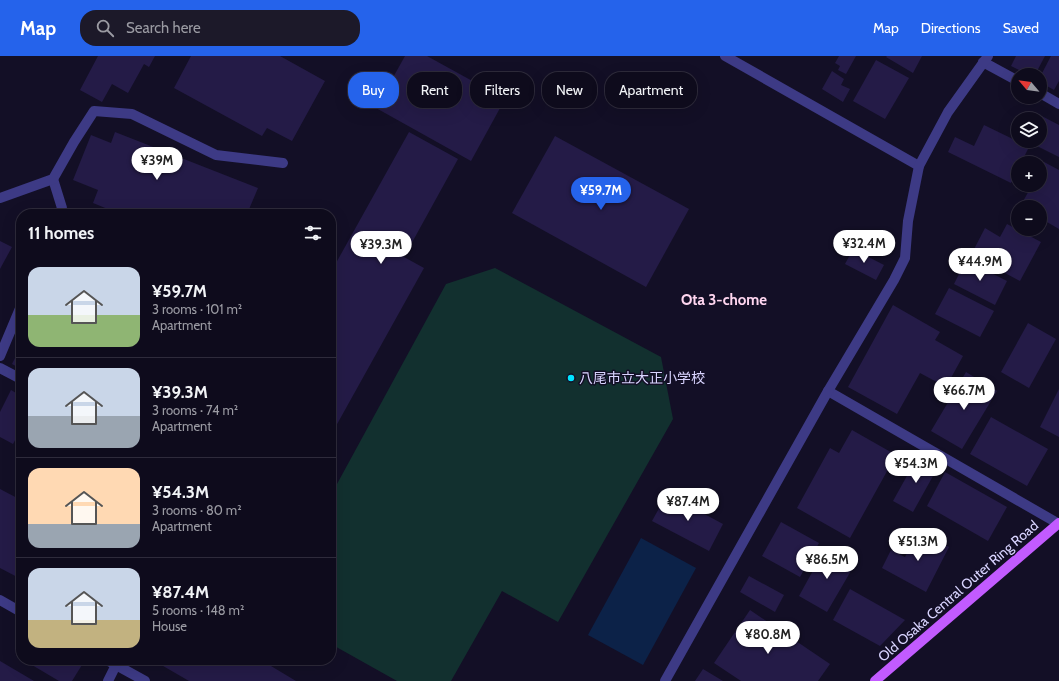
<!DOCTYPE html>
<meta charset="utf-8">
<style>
:root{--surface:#0e0b1c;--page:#1c1929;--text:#f1f3f6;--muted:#9b9ba3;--line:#2e2b3b;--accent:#2563eb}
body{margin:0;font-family:Cabin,"Noto Sans JP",sans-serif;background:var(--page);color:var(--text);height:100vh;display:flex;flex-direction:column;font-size:15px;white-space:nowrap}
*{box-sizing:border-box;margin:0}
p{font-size:13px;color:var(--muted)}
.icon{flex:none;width:22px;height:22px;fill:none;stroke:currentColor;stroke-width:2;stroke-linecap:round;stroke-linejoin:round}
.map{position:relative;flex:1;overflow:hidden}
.details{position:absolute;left:16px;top:153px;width:320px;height:456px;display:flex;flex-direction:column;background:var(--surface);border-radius:16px;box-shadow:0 4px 16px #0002,0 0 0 1px var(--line)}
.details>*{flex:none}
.hud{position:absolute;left:348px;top:16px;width:380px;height:36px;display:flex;gap:8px}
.needle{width:26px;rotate:299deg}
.tools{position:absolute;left:1011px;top:12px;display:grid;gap:8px}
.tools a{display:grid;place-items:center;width:36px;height:36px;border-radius:50%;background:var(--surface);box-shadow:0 4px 16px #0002,0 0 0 1px var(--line);font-size:20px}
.price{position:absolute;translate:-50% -34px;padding:0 9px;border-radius:14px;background:#fff;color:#222;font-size:13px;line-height:26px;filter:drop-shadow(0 1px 2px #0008)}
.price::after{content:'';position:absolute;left:50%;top:24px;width:12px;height:9px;margin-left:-6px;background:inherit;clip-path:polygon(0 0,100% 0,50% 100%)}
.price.current{background:var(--accent);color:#fff}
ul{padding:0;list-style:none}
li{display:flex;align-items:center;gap:12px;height:100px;padding:0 12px}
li+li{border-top:1px solid var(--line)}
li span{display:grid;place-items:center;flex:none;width:112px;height:80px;border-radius:12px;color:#555}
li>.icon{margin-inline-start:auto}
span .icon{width:48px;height:48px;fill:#fffc;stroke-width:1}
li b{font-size:17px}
h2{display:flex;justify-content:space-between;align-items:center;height:48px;padding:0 12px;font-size:17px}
.pill{padding:0 14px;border-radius:16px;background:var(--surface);box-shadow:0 4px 16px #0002,0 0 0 1px var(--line);font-size:14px;line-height:36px}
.pill.current{background:var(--accent);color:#fff}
header{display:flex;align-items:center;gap:24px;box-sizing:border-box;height:56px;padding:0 20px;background:var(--accent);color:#fff}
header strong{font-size:19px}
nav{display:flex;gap:22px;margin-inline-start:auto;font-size:14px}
.search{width:280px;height:36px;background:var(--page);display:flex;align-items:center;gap:10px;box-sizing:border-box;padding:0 14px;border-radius:16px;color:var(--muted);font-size:15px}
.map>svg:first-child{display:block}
.green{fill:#12302f}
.water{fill:#0c2248}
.building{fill:#241b47}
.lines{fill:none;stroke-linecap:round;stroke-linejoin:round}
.service{stroke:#3d3a85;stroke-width:10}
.minor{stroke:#3d3a85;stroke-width:10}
.primary{stroke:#c25bff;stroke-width:10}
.poi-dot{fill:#00e5ff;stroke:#130f26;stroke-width:1.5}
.labels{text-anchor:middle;stroke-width:3;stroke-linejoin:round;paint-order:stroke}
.poi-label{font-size:14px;fill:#d9d4ff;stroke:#130f26;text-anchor:start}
.street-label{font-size:14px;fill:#d9d4ff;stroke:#130f26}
.neighbourhood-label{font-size:15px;font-weight:bold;fill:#ffd6f0;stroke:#130f26}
</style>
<header>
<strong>Map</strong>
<div class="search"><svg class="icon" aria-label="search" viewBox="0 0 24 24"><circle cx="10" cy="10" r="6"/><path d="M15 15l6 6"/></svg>Search here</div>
<nav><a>Map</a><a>Directions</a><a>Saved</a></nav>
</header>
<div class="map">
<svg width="1059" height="625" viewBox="0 0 1059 625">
<rect width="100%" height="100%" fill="#130f26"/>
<!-- green -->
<path class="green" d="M495,212L661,301L673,363L558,566L502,535L451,625H397L331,588V439L446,228Z"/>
<!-- water -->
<path class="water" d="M641,482L696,512L643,609L588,579Z"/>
<!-- building -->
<g class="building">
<path d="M98,0H155L149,11L144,8L128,37L112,28L102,46L80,34Z"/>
<path d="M191,0H280L325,25L292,85L267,72L262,80L174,32Z"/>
<path d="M405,0H427L505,43L471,105L376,52Z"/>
<path d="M839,0H856L846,18L838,14L840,10L835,7Z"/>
<path d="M887,0H922L913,17L886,1Z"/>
<path d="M1016,0H1045L1035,19H1029L1011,10Z"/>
<path d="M1051,0H1059V25L1054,34L1040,26V21Z"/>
<path d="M876,4L909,22L885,63L853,45Z"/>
<path d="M832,15L844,23L841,29L850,33L843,46L822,33Z"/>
<path d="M1034,56L1059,69V101L1027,85H1040V63H1030Z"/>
<path d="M984,69L1029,91L1021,107H1018V114L1011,127L948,96L955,81L974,90Z"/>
<path d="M115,76L258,132L247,158H120L93,147L98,134L73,124L91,79L111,87Z"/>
<path d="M409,76L458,103L404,201L424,212L331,379V281L335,273L331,270V216Z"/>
<path d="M555,80L689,153L646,231L512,157Z"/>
<path d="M1044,106L1059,114V173L1040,162V151H1020L1032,129H1040V114Z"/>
<path d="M1007,168L1041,186L1020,225L971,199L985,172L1000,181Z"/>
<path d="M0,185L12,191L0,213Z"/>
<path d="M853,193L884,209L876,224L845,208Z"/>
<path d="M966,204L1007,225L995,249L954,228Z"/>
<path d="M949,232L994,255L980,281L935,258Z"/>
<path d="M893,249L940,276L935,284L963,300L946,331L920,317L897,358L848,331Z"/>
<path d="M1028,267L1056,283L1029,332L1001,316Z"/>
<path d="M21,290V313L12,308Z"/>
<path d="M966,316L997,335L962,393L931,375Z"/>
<path d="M1059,333V381L1040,371Z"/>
<path d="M11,334L21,340V373L13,388L0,381V356Z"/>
<path d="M991,361L1048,393L1027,430L970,398Z"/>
<path d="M852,374L896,399L850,482L797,452L830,392L839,397Z"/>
<path d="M918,400L938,411L913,456L893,445Z"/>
<path d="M945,416L1007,451L988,485L927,450Z"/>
<path d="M0,433L21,444V523L0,512Z"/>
<path d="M667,438L723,468L709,495L652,465Z"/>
<path d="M781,466L819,487L800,521L762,500Z"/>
<path d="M918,475L949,491L926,536L882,512L891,494L905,501Z"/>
<path d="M826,491L855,508L827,556L799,540Z"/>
<path d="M749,520L784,539L775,556L740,536Z"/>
<path d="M850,533L905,564L880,590L833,564Z"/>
<path d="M750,554L830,608L818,625H741L714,607Z"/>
<path d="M35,604H85L72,625H59L32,609Z"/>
<path d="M160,604H261L296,625H189L158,607Z"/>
<path d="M0,605L34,625H0Z"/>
<path d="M703,613L723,625H695Z"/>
</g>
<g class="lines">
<!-- service -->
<g class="service">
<path d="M983,6L1018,25"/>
<path d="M1040,37L1059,48"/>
</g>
<!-- minor -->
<g class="minor">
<path d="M725,0L919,110"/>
<path d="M53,123L62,152L59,158"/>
<path d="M0,142L53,123L74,86L94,55L132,58L216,99L283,107"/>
<path d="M0,300L21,250"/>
<path d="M0,312L21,323"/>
<path d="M828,335L1059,468"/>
<path d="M0,544L21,556"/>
<path d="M107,604L145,625"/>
<path d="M108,625L116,609"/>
<path d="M665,625L828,335L894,224L905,202L908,165L919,110L948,56L988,0"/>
</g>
<!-- primary -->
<path class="primary" d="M875,625L1059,467"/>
</g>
<!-- markers -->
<circle class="poi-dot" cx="571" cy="322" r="4"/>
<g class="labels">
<!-- poi labels -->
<g class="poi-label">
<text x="579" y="327">八尾市立大正小学校</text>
</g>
<!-- street labels -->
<g class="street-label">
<text transform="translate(958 535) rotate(-41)" y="5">Old Osaka Central Outer Ring Road</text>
</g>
<!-- neighbourhood labels -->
<g class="neighbourhood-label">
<text x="724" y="249">Ota 3-chome</text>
</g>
</g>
</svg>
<div class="tools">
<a><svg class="needle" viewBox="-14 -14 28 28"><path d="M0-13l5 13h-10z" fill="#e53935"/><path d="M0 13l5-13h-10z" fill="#9b9ba3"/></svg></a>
<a><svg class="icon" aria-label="layers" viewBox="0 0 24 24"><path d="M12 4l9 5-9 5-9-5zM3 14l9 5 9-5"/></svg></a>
<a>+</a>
<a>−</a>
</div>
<b class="price" style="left:157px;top:125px">¥39M</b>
<b class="price current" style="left:601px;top:155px">¥59.7M</b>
<b class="price" style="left:864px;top:208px">¥32.4M</b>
<b class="price" style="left:381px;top:209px">¥39.3M</b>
<b class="price" style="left:980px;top:226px">¥44.9M</b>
<b class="price" style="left:964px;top:355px">¥66.7M</b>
<b class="price" style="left:916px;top:428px">¥54.3M</b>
<b class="price" style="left:688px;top:466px">¥87.4M</b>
<b class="price" style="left:918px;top:506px">¥51.3M</b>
<b class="price" style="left:827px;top:524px">¥86.5M</b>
<b class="price" style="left:768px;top:599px">¥80.8M</b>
<div class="hud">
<a class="pill current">Buy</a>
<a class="pill">Rent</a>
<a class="pill">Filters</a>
<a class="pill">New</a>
<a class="pill">Apartment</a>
</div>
<section class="details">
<h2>11 homes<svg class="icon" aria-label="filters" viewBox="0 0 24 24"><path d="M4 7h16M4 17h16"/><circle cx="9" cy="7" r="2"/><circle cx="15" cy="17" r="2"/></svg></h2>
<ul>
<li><span style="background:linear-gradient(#c9d6e8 60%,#8fb573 0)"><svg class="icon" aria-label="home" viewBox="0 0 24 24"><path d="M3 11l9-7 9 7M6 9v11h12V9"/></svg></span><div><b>¥59.7M</b><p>3 rooms · 101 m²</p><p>Apartment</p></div></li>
<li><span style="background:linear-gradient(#c9d6e8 60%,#9aa5b1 0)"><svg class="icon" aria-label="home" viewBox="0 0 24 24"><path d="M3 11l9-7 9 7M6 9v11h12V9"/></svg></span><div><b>¥39.3M</b><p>3 rooms · 74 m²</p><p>Apartment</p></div></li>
<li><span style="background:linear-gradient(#ffd9b3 70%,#9aa5b1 0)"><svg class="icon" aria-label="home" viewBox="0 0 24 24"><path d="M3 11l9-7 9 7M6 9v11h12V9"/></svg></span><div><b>¥54.3M</b><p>3 rooms · 80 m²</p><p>Apartment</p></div></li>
<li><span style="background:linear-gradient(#c9d6e8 65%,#c2b280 0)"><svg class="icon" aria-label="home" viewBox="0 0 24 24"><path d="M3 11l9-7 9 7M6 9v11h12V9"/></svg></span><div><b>¥87.4M</b><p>5 rooms · 148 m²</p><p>House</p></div></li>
</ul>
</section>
</div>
